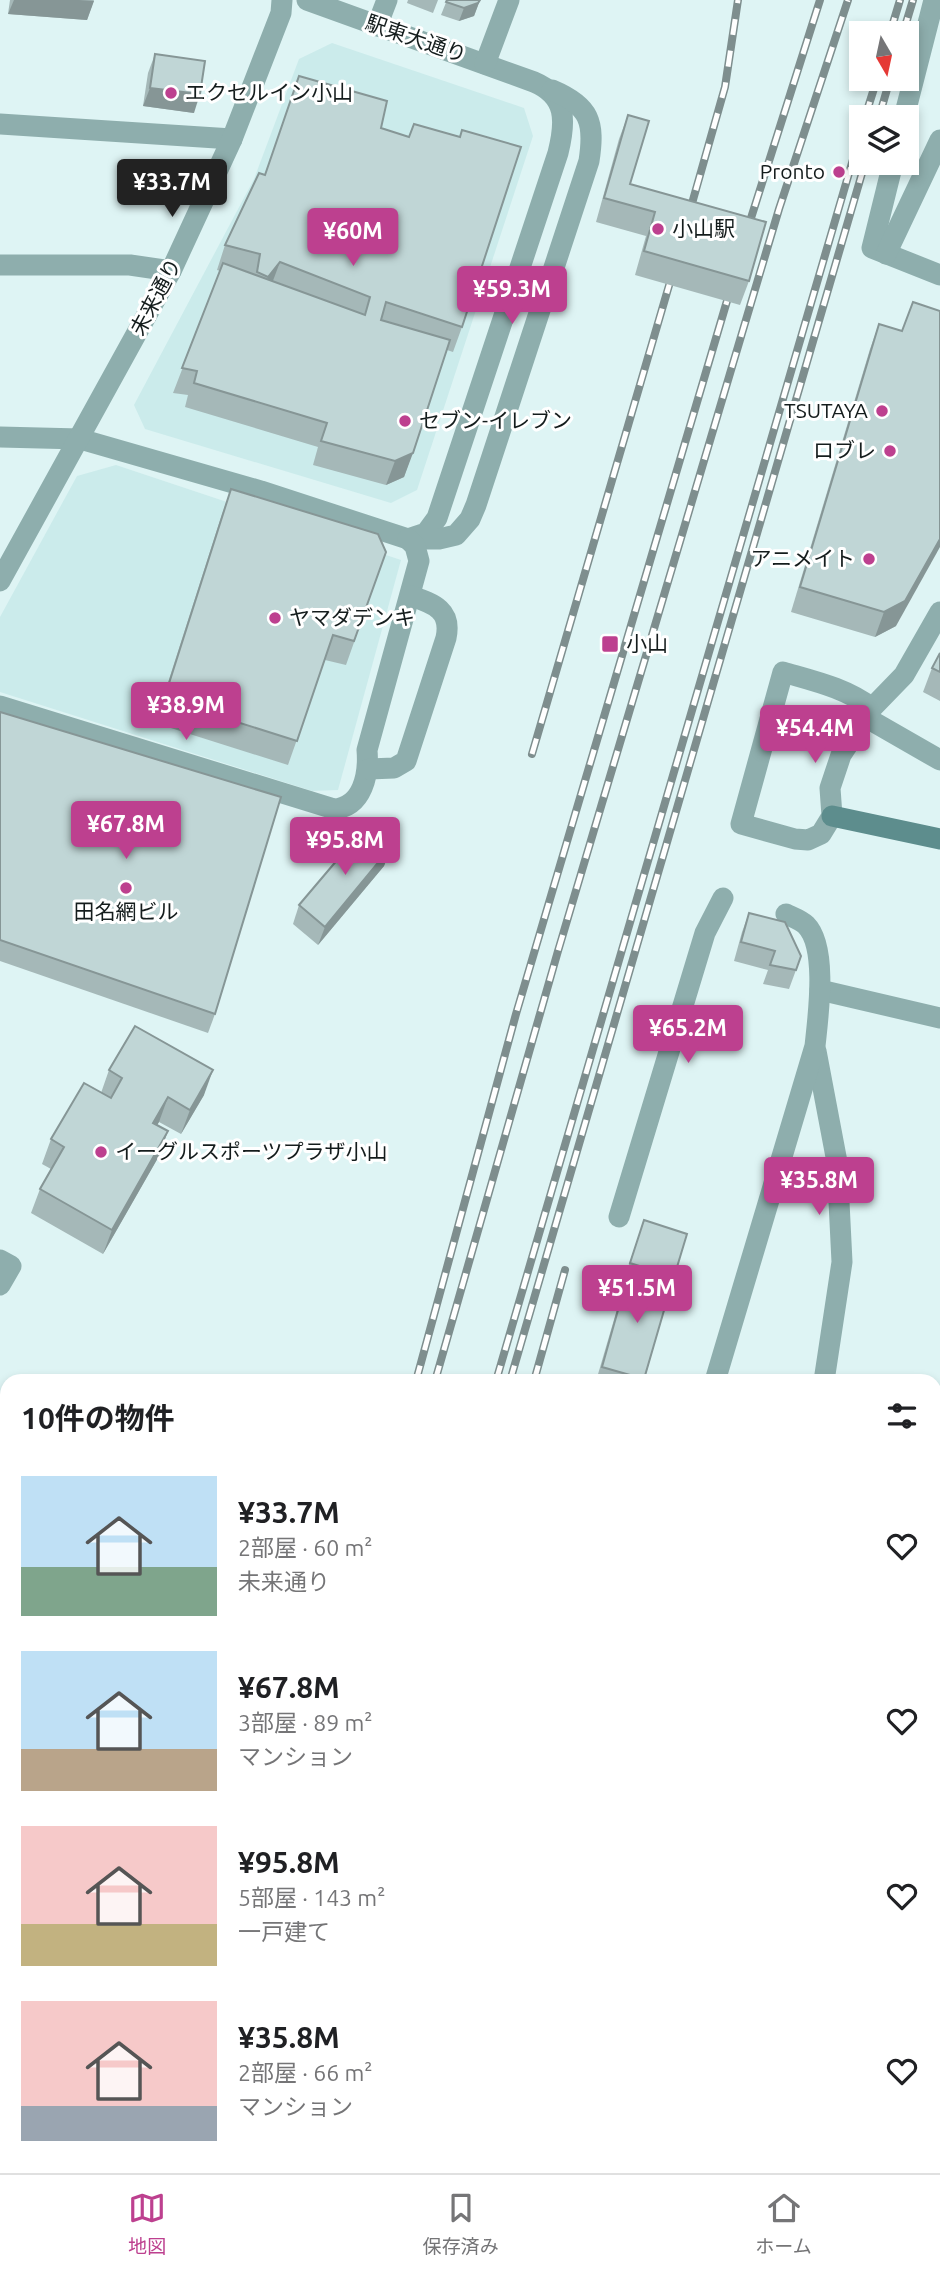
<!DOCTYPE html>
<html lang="ja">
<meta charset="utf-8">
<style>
:root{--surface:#fff;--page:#f2f2f2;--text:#202124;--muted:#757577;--line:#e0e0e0;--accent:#bd408f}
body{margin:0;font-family:Ubuntu,"Noto Sans JP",sans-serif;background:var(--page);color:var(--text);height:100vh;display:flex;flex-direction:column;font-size:26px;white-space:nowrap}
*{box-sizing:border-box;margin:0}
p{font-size:23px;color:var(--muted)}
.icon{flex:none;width:38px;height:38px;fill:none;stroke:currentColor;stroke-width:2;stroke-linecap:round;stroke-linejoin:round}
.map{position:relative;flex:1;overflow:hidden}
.side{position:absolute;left:0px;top:1374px;width:942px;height:800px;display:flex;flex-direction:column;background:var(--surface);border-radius:21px 21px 0 0;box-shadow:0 4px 10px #0003}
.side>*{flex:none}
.needle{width:46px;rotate:171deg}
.controls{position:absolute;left:849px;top:21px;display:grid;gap:14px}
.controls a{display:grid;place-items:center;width:70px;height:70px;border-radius:0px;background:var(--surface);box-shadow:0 4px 10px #0003;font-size:35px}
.price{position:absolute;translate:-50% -60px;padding:0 16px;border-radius:7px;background:var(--accent);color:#fff;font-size:23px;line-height:46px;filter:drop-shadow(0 2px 4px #0008)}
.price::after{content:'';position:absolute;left:50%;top:42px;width:21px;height:16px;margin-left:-10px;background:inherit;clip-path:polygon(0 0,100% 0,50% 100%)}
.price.current{background:#222;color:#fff}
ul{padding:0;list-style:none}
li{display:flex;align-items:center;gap:21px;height:175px;padding:0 21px}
li span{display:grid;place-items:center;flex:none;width:196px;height:140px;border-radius:0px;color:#555}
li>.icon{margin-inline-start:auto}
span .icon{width:84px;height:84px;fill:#fffc;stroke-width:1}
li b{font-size:30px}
h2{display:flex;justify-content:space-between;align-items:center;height:84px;padding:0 21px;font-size:30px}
.tabs{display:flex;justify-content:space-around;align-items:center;height:98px;border-top:2px solid var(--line);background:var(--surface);font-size:19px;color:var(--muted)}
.tabs a{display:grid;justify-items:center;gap:4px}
.tabs .current{color:var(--accent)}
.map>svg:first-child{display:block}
.built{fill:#cbebeb}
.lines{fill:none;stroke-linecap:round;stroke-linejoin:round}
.minor{stroke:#8eaead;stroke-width:21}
.tertiary{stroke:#8eaead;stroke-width:21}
.secondary{stroke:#5d8d8d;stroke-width:21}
.rail-casing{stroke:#7e8e8e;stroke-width:8}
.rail{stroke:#fff;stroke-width:5;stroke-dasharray:16;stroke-linecap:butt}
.wall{fill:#a5b8b8}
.shaded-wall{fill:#869696}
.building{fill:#c0d6d6;stroke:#869696;stroke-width:2}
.poi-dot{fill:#bd408f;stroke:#fff;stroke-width:2.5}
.labels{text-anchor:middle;stroke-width:6;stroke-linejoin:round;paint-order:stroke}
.street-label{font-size:21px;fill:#141c1c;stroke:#fff}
.poi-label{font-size:21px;fill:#141c1c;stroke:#fff;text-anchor:start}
</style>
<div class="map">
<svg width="940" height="2173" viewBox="0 0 940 2173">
<rect width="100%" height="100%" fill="#def4f4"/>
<!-- built -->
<g class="built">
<path d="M332,43L524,108L533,136L417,490L391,503L145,429L134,405L254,179L299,59Z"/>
<path d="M116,465L401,560L338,790L312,791L0,692V617L77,476Z"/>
</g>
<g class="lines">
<!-- minor -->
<g class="minor">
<path d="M377,26L387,0"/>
<path d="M904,117L934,0"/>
<path d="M0,124L232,139"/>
<path d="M893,163L872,248L940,275"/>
<path d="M886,254L940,140"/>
<path d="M0,265H130L171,271"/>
<path d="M0,437L80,439"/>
<path d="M865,717L940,760"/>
<path d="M820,990L940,1018"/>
<path d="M816,1051L837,1162L842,1262L824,1381"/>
<path d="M619,1217L705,933L723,898"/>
<path d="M0,1260L11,1266L0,1285"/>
<path d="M715,1381L815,1046C818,1017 828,947 806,925C801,920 792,917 786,914"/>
<path d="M934,1472L940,1473"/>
<path d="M0,1698L7,1702"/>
<path d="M0,1785L7,1787"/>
<path d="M0,1832L7,1828"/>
<path d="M914,2166L915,2173"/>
</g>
<!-- tertiary -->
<g class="tertiary">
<path d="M307,0L534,82C567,96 566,121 558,153L437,518L426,533L411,538"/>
<path d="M485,64L509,0"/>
<path d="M80,439L261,491L408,539H439L456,535L470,519L476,505L589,161C595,122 590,106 552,90"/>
<path d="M0,581L171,271L232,139L281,13L282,0"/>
<path d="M0,706L334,809C363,807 369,774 367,750L419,561L415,546L408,539"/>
<path d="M872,708C846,688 814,681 783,672L741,824L795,839L808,840L821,834L832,816L830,788L841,755L872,708L904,675L940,612"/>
<path d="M369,769L394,768L406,761L446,638C452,610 434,604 411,596"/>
</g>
<!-- secondary -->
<g class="secondary">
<path d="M832,816L940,839"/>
<path d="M0,1929L7,1931"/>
<path d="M934,2029H940"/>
</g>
<!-- rail casing -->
<g class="rail-casing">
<g id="rail">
<path d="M890,33L900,0"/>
<path d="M903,33L913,0"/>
<path d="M865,117L877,79"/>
<path d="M879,117L890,79"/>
<path d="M687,221L725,87L738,0"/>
<path d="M745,237L820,0"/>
<path d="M532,754L675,265"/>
<path d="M416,1381L516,1014L732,284"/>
<path d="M435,1381L558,951L779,209L848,0"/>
<path d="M496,1381L861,132"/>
<path d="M510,1381L865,163"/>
<path d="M534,1381L565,1270"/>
<path d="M226,2173L228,2166"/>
<path d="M238,2173L240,2166"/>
<path d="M250,2173L252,2166"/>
<path d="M264,2173L266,2166"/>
<path d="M278,2173L280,2166"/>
</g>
</g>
<!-- rail -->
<use href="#rail" class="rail"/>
</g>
<!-- wall -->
<g class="wall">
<path d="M10,0H94L87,20L8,14Z"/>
<path d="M408,0H438L433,13L407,3Z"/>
<path d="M447,0H480L474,16L459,21L441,15Z"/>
<path d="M155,54L194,113L143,106L148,73Z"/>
<path d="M628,115L630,184L749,281L740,305L635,275L646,236L596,222L619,139Z"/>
<path d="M381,128L462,327L453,352L447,350L404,477L386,485L313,465L318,447L185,407L188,395L173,393L220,271L217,270L225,245L265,175Z"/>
<path d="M879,324L896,626L875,637L791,612L870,349Z"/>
<path d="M231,489L386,552L346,665L325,660L288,765L155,723L222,514Z"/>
<path d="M940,653V701L923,692L932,668Z"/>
<path d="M0,712L215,1014L208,1033L0,961Z"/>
<path d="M391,847L384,866L318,945L293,924L299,905Z"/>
<path d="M749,913L796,970L789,989L763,984L768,970L734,961L742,932Z"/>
<path d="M109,1070L204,1095L181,1134L159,1122L157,1125L159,1156L103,1254L31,1213L40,1189L51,1169L42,1164L51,1139L101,1093Z"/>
<path d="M644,1220L687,1234L671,1285L644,1381H596L625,1282H623Z"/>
<path d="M482,2166H533L531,2170H543L542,2166H659V2173H478V2171H482Z"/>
<rect x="781" y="2166" width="126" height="7"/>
</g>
<!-- shaded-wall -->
<g class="shaded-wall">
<path d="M14,0H79L94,1L87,20L8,14Z"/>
<path d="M480,0L474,16L459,21L464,8Z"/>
<path d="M150,88L200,94L194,113L143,106Z"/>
<path d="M280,262L271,286L260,301L268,277Z"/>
<path d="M413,453L404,477L386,485L395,461Z"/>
<path d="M940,539V547L896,626L875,637L884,612Z"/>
<path d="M391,847L384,866L318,945L325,927Z"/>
<path d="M213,1070L204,1095L181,1134L190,1110Z"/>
<path d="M168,1097L159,1122L144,1147L153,1123Z"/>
<path d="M168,1131L159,1156L103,1254L112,1230Z"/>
<path d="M486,2166H533L530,2173H483Z"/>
</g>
<!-- building -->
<g class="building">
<path d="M447,0H480L478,3L464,8L446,2Z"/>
<path d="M155,54L205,61L200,94L150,88Z"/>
<path d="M299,76L387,101L381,128L409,137L414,124L460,137L462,130L521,147L462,327L386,302L381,320L450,340L413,453L395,461L321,441L327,423L194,383L197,371L182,368L223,263L365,315L370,297L280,262L268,277L257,272L260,254L225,245L259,173L265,175Z"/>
<path d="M628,115L649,121L630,184L766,222L749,281L644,251L655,212L604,198Z"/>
<path d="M913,302L940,311V539L905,601L884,612L800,587L879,324L902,331Z"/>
<path d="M231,489L378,534L386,552L354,641L333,635L297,741L164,699Z"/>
<path d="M940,653V672L932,668Z"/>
<path d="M0,712L281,797L215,1014L0,940Z"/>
<path d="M366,826L391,847L325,927L299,905Z"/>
<path d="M749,913L785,922L801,956L796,970L770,965L775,951L741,942Z"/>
<path d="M135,1026L213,1070L190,1110L168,1097L153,1123L168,1131L112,1230L40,1189L64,1147L51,1139L84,1083L111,1098L122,1078L109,1070Z"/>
<path d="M644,1220L687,1234L674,1277L630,1263Z"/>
<path d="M629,1271L672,1283L644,1379L602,1367Z"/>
<rect x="553" y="2166" width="106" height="7"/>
<rect x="790" y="2166" width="117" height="7"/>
<path d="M547,2170V2173H478V2171Z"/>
</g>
<!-- markers -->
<g class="poi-dot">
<circle cx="171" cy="93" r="7"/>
<circle cx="839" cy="172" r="7"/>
<circle cx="658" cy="229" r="7"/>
<circle cx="882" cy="411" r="7"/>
<circle cx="405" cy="421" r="7"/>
<circle cx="890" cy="451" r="7"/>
<circle cx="869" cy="559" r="7"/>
<circle cx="275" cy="618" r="7"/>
<rect x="601" y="635" width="18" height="18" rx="3.5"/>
<circle cx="126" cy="888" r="7"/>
<circle cx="101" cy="1152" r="7"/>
</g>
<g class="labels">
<!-- street labels -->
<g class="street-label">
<text transform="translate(416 39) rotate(19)" y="7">駅東大通り</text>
<text transform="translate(156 297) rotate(-62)" y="7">未来通り</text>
</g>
<!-- poi labels -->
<g class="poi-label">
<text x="185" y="100">エクセルイン小山</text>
<text x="825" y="179" text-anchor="end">Pronto</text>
<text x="672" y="236">小山駅</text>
<text x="868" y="418" text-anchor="end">TSUTAYA</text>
<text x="419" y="428">セブン-イレブン</text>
<text x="876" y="458" text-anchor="end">ロブレ</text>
<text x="855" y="566" text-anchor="end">アニメイト</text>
<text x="289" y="625">ヤマダデンキ</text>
<text x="626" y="651">小山</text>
<text x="126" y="919" text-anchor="middle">田名網ビル</text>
<text x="115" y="1159">イーグルスポーツプラザ小山</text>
</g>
</g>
</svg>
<div class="controls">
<a><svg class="needle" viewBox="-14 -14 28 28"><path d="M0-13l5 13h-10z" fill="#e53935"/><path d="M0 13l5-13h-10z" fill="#757577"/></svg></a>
<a><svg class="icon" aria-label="layers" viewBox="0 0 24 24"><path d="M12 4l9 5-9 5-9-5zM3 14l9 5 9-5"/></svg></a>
</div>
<b class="price current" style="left:172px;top:219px">¥33.7M</b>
<b class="price" style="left:353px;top:268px">¥60M</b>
<b class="price" style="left:512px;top:326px">¥59.3M</b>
<b class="price" style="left:186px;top:742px">¥38.9M</b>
<b class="price" style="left:815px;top:765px">¥54.4M</b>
<b class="price" style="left:126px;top:861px">¥67.8M</b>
<b class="price" style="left:345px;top:877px">¥95.8M</b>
<b class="price" style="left:688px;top:1065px">¥65.2M</b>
<b class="price" style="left:819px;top:1217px">¥35.8M</b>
<b class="price" style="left:637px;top:1325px">¥51.5M</b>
<section class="side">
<h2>10件の物件<svg class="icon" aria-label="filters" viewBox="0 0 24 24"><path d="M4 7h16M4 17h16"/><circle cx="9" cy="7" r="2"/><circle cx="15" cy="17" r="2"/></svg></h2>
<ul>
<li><span style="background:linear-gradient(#bfe0f5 65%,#7fa58c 0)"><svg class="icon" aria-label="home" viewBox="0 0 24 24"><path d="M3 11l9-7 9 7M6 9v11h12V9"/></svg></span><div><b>¥33.7M</b><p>2部屋 · 60 m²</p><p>未来通り</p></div><svg class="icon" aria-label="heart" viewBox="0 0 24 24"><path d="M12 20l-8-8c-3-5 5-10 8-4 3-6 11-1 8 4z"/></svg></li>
<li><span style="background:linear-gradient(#bfe0f5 70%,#b9a48a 0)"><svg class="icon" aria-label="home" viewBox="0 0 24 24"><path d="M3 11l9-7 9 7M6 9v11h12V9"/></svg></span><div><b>¥67.8M</b><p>3部屋 · 89 m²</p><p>マンション</p></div><svg class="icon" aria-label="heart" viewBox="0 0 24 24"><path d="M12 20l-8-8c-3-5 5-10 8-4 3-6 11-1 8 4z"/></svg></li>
<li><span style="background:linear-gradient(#f6c9c9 70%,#c2b280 0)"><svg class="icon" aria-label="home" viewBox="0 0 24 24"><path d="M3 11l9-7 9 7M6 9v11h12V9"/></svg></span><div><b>¥95.8M</b><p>5部屋 · 143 m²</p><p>一戸建て</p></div><svg class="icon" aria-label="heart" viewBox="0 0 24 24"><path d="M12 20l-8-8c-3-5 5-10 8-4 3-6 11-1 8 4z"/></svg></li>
<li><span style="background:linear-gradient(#f6c9c9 75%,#9aa5b1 0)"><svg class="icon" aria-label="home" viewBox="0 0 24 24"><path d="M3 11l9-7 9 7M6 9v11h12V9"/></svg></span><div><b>¥35.8M</b><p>2部屋 · 66 m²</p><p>マンション</p></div><svg class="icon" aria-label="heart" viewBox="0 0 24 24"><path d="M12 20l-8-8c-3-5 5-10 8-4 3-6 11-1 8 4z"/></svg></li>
</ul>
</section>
</div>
<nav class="tabs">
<a class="current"><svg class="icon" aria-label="map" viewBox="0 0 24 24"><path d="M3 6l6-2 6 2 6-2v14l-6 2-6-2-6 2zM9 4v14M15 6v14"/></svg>地図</a>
<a><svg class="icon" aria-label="saved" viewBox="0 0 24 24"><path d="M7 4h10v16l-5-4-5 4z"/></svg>保存済み</a>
<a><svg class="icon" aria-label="home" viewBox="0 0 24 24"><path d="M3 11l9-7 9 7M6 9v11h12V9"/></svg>ホーム</a>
</nav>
